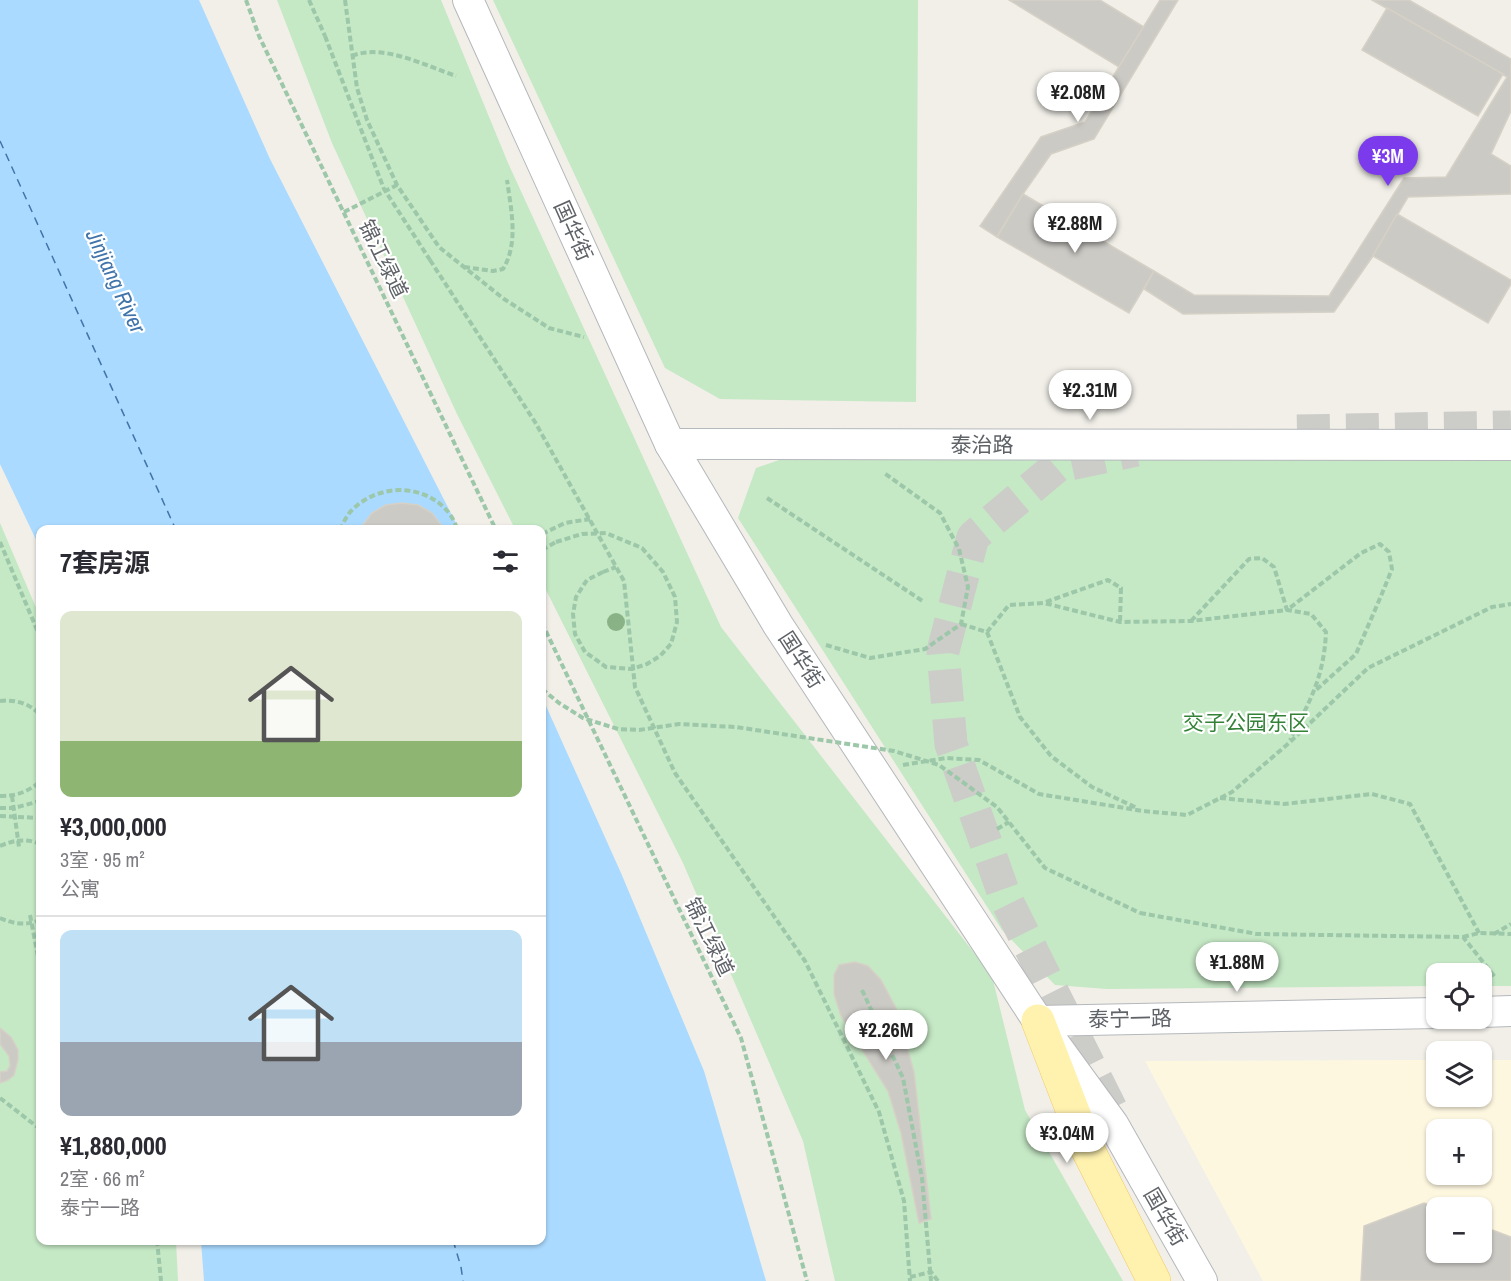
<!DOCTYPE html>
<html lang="zh">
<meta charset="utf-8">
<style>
:root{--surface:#fff;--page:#f2f2f3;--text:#2b2b33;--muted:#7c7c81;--line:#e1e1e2;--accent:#7c3aed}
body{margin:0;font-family:"Archivo Narrow","Noto Sans SC",sans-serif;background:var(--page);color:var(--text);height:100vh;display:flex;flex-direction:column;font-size:22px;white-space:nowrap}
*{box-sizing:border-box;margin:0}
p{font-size:20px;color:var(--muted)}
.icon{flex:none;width:33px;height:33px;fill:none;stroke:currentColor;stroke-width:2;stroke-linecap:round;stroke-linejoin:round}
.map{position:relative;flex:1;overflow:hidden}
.panel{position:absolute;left:36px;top:525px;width:510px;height:720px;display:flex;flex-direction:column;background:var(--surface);border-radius:12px;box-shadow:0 2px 4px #0004}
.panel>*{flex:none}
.tools{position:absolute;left:1426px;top:963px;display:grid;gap:12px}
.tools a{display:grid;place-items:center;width:66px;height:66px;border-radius:12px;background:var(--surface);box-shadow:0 2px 4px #0004;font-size:30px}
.price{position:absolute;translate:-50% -51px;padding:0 14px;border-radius:21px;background:#fff;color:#222;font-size:20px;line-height:39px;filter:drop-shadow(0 2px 3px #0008)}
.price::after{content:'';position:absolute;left:50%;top:36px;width:18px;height:14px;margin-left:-9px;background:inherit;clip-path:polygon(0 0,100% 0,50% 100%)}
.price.active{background:var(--accent);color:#fff}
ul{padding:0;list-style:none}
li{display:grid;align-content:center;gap:12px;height:318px;padding:0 24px}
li+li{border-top:2px solid var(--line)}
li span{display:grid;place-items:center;height:186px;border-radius:12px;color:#555}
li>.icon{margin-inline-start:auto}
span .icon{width:108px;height:108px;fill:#fffc;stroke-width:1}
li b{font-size:26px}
h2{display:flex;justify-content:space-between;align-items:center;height:72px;padding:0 24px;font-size:26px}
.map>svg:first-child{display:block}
.commercial{fill:#fef7e0;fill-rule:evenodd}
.green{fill:#c5e8c5}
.water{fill:#aadaff}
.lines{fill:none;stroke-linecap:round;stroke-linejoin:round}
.ferry{stroke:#4174aa;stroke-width:1.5;stroke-dasharray:8 6;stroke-linecap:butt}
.building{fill:#cccac5;stroke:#d6d1c6;stroke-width:1.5}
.major-tunnel{stroke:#ccccc8;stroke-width:33;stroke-dasharray:33 16;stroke-linecap:butt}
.minor-casing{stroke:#b5b8bc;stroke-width:32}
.major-casing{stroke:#f2c960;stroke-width:34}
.path{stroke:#9cc7a9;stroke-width:4;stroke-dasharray:6 3;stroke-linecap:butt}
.minor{stroke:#fff;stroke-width:30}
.major{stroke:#fff2af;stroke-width:33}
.path-bridge{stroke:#9cc7a9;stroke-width:4;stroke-dasharray:6 3;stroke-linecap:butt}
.tree{fill:#89b387}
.labels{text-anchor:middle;stroke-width:4.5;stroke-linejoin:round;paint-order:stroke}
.street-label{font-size:21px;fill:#5f6368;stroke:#fff}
.park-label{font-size:21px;fill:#348238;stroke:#fff}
.water-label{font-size:22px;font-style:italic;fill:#4174aa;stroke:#fff}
</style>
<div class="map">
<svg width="1511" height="1281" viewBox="0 0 1511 1281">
<rect width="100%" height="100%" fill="#f1efe8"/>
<!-- commercial -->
<path class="commercial" d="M1437,1060V1096H1482V1060H1511V1281H1263L1145,1061ZM1437,1130H1482V1174H1437ZM1437,1208H1482V1252H1437Z"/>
<!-- green -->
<g class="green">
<path d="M277,0H441L508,163L721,627L992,976L1025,1110L1123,1281H835L803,1141L683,863L542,582V530L515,529L457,414L332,143Z"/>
<path d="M493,0H918L916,402L720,399L665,368Z"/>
<path d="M1511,458V986H1482V974H1437V986L1107,989L1055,985L1002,930L738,518L756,468L782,459Z"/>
<path d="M0,523L40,617V1240L176,1241L178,1281H0Z"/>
</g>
<!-- water -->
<g class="water">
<path d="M0,0H199L270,159L459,529L40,530V548L0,464Z"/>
<path d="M542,697L621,873L704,1071L766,1281H204L201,1241L542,1240Z"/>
</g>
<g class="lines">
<!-- ferry -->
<g class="ferry">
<path d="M0,141L176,530"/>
<path d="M453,1240L461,1267L463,1281"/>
</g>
</g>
<!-- building -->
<g class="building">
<path d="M1009,0H1100L1144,27L1119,67Z"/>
<path d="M1160,0H1178L1094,139L1051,154L1023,194L997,237L980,226L1041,137L1085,122Z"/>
<path d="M1372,0H1409L1511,59V111L1491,154L1511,166V194L1408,197L1373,256L1334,312L1183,314L1144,289L1154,271L1194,295L1329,296L1404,178L1446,177L1507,77Z"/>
<path d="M1387,8L1503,74L1478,116L1362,50Z"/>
<path d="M1023,194L1154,271L1129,313L997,237Z"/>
<path d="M1397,214L1511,280V284L1488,323L1373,256Z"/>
<path d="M402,503L418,505L432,513L445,530H359L372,513L386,505Z"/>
<path d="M855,962L868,966L881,980L896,1008L914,1072L931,1219L919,1223L901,1133L888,1091L841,1016L834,994V975L839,965Z"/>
<path d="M0,1028L11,1037L18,1050V1060L14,1075L8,1080L0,1083V1072L7,1071L10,1066L9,1056L0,1044Z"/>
<path d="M1424,1203L1437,1208V1252H1482V1226L1511,1237V1281H1361L1364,1226Z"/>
</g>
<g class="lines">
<!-- major-tunnel -->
<g class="major-tunnel">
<path d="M1297,431L1511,427"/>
<path d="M1111,1109L1005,897L951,744L943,651L973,537L1056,467L1136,450"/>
</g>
<!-- minor casing -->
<g class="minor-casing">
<g id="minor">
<path d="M468,0L670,444L778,625L1038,1021L1113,1124L1202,1281"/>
<path d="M670,444L1511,445"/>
<path d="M1482,1012L1511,1011"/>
<path d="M1038,1021L1437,1013"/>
</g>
</g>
<!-- major casing -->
<g class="major-casing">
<path id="major" d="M1038,1021L1087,1148L1154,1281"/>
</g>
<!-- path -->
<g class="path">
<path d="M246,0L259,36L496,530"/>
<path d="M309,0L325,36"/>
<path d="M345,0L357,88L367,120L397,185L439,247L504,299L549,328L584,337"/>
<path d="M352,56C383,43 426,66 456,76"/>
<path d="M344,212L397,185"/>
<path d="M430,260L535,422L624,581L635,687L675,773L805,961L879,1112L904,1201L910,1281"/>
<path d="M464,267L493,271L503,269C519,243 511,209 507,180"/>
<path d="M767,498L924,602"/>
<path d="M340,530C343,523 347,515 352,510C379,483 425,483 449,513C453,518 455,524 458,530"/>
<path d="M542,534L565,523L590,519"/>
<path d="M0,542L40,637"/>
<path d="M542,550L556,542"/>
<path d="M603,572L616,567"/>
<path d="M1046,602L1108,580L1121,588L1120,622"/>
<path d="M1191,621L1249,559L1262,558L1274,567L1287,610L1361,553L1380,544L1389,552L1392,569L1381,596L1356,654L1316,690"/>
<path d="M542,623L741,1038L807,1281"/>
<path d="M961,624L987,632L1009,605L1044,603L1120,622L1191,621L1287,610L1311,614L1326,632C1324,677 1310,701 1290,740"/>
<path d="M987,632L1020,717L1051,756L1092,787L1137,808"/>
<path d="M826,645L870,658L925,649L961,624L968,587L959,549L940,513L884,473"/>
<path d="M0,701C15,699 31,704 40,715"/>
<path d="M903,765L946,758L979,760L1039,794L1143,811L1187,815L1232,792L1289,743L1368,668L1492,607L1511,604"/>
<path d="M0,796C17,796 27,792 40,782"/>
<path d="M12,796L19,847"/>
<path d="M1220,798L1284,804L1372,794L1410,804L1479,933"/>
<path d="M0,808H14L40,801"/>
<path d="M997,829L1009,822"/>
<path d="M0,846C14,840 26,838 40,844"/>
<path d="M1140,913L1257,934L1463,937L1495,977"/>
<path d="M30,915L40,967"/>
<path d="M0,918C14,924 26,926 40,920"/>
<path d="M1494,934L1511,924"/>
<path d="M1463,937L1479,933L1511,934"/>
<path d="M862,990L903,1078L922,1178L931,1281"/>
<path d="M0,1098L40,1129"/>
<path d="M157,1240L161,1281"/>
<path d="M910,1277L931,1272L938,1281"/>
</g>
<!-- minor -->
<use href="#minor" class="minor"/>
<!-- major -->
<use href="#major" class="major"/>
<!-- path-bridge -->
<g class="path-bridge">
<path d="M325,36L384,189L430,260"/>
<path d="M556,542L582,534L606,533L642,548L663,572L675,597L677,622L671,644L660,656L647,664L632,669L606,667L585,652L575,634L573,614L576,597L587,580L603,572"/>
<path d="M542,689L559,703L583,718L618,729L639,730L679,724L736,727L894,751L939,765L997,807L1045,868L1140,913"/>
<path d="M0,816L40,818"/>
</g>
</g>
<!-- trees -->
<circle class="tree" cx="616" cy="622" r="9"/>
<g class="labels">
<!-- street labels -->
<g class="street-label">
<text transform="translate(573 231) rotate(66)" y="7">国华街</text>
<text transform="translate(383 259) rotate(64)" y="7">锦江绿道</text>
<text x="982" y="452">泰治路</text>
<text transform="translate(801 660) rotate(57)" y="7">国华街</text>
<text transform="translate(709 937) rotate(64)" y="7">锦江绿道</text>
<text transform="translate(1130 1019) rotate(-1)" y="7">泰宁一路</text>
<text transform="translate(1165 1217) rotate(60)" y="7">国华街</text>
</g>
<!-- park labels -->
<g class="park-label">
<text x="1246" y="730">交子公园东区</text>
</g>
<!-- water labels -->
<g class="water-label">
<text transform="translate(116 281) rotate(65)" y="8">Jinjiang River</text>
</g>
</g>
</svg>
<div class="tools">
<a><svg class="icon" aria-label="locate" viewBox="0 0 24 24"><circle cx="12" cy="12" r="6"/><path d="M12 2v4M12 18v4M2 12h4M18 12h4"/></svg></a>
<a><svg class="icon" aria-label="layers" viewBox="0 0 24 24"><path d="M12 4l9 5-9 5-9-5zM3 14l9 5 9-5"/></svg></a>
<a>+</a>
<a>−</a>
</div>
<b class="price" style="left:1078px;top:123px">¥2.08M</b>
<b class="price active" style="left:1388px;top:187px">¥3M</b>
<b class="price" style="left:1075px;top:254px">¥2.88M</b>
<b class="price" style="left:1090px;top:421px">¥2.31M</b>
<b class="price" style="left:1237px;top:993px">¥1.88M</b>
<b class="price" style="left:886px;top:1061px">¥2.26M</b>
<b class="price" style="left:1067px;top:1164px">¥3.04M</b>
<section class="panel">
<h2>7套房源<svg class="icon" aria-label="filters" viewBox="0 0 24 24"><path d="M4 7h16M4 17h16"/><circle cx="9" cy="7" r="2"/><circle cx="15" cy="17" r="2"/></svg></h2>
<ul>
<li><span style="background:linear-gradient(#dfe7d0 70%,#8fb573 0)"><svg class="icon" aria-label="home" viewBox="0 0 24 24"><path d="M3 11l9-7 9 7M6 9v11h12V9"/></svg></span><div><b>¥3,000,000</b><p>3室 · 95 m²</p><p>公寓</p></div></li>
<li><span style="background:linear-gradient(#bfe0f5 60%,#9aa5b1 0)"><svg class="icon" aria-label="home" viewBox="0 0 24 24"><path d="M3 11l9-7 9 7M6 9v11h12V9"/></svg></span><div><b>¥1,880,000</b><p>2室 · 66 m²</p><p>泰宁一路</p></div></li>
</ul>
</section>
</div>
